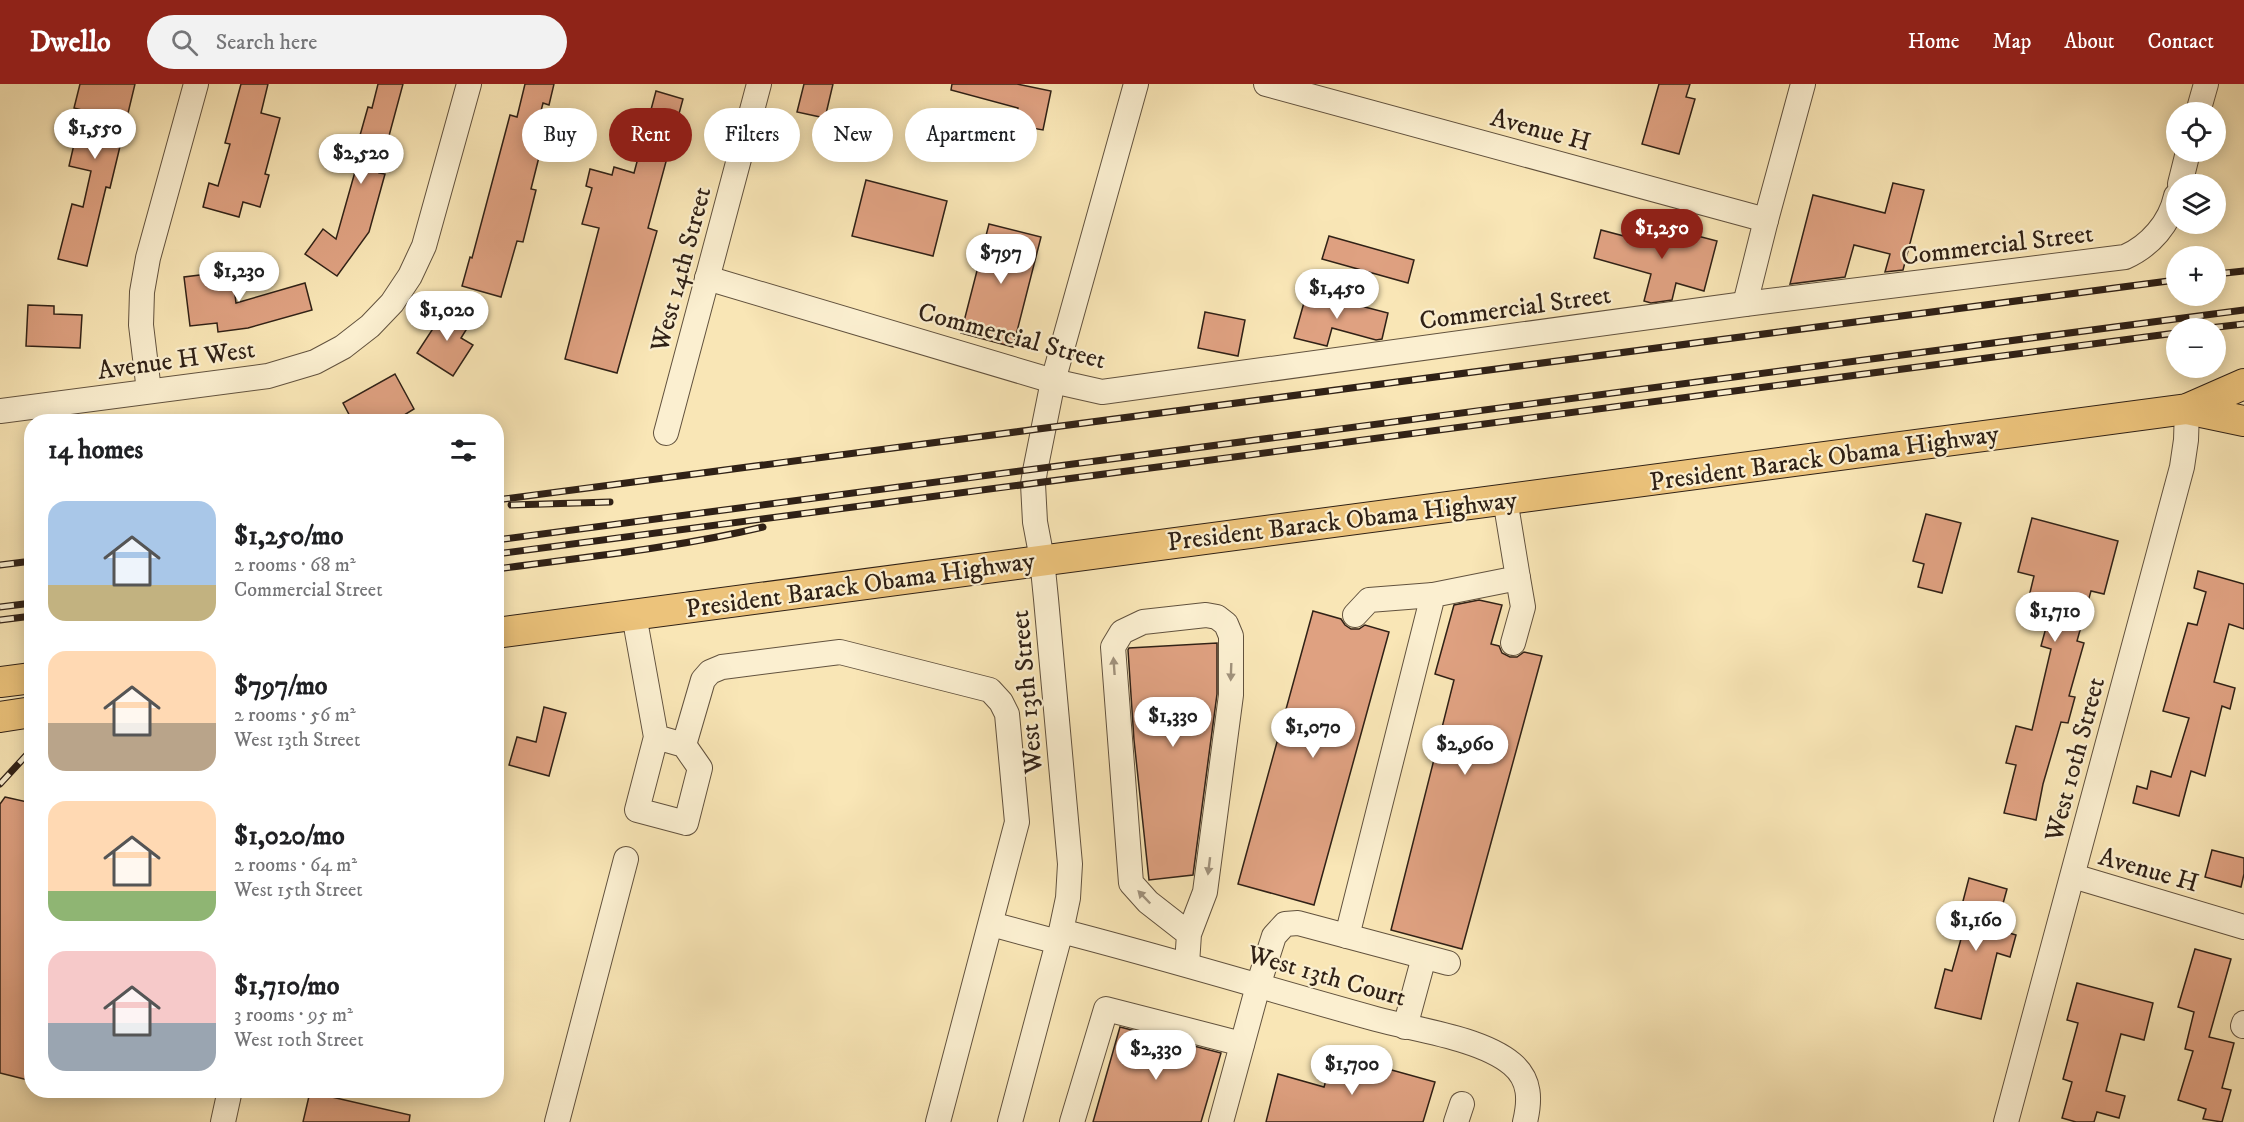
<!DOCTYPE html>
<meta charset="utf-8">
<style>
:root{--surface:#fff;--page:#f2f2f2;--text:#202124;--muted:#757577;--accent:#8f2418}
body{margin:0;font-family:"IM FELL DW Pica",serif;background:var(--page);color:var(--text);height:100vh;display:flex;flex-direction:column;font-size:22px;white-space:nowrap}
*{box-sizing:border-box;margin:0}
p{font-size:20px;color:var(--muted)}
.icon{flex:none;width:33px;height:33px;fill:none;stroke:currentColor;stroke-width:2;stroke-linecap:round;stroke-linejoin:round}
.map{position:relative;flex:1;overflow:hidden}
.sheet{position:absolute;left:24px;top:330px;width:480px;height:684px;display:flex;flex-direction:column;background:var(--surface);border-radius:24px;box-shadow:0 3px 15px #0003}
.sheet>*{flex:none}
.guide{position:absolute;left:522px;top:24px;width:570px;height:54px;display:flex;gap:12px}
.tools{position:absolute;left:2166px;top:18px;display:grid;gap:12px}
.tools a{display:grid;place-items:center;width:60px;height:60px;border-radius:50%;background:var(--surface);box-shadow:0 3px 15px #0003;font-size:30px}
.price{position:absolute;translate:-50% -51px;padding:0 14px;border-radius:21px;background:#fff;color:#222;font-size:20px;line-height:39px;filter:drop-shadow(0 2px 3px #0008)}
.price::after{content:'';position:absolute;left:50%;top:36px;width:18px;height:14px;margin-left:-9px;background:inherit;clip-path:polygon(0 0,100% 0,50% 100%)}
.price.on{background:var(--accent);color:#fff}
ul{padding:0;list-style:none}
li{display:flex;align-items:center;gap:18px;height:150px;padding:0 24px}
li span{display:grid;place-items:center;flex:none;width:168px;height:120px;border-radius:18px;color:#555}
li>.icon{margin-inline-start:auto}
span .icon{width:72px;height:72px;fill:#fffc;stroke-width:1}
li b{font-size:26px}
h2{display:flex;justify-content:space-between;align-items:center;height:72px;padding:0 24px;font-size:26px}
.chip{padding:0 21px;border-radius:27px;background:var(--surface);box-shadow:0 3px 15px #0003;font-size:21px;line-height:54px}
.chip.on{background:var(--accent);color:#fff}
header{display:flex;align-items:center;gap:36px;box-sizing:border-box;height:84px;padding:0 30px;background:var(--accent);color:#fff}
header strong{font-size:28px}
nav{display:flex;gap:33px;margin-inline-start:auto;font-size:21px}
.search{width:420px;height:54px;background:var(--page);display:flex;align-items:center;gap:15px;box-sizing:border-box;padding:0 21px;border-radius:33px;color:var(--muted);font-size:22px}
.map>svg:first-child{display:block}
.building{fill:#dfa181;stroke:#302116;stroke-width:1.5}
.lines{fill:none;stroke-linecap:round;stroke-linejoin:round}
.minor-casing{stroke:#62523e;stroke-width:26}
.major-casing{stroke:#302116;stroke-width:32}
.minor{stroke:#fbefd0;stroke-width:24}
.major{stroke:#ecc37b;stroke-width:30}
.rail-casing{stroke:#302116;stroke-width:7}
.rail{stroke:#fbefd0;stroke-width:4.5;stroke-dasharray:14;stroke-linecap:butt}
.oneway{fill:#a0927c}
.labels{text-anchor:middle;stroke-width:4.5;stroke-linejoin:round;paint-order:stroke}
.street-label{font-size:26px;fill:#302116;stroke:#fbefd0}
</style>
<header>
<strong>Dwello</strong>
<div class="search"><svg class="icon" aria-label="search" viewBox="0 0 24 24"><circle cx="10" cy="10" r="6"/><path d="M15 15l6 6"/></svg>Search here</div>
<nav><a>Home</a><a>Map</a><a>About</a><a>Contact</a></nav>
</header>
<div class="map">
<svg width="2244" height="1038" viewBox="0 0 2244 1038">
<rect width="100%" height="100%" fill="#f9e6b6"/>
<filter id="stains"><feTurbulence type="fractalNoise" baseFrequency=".00333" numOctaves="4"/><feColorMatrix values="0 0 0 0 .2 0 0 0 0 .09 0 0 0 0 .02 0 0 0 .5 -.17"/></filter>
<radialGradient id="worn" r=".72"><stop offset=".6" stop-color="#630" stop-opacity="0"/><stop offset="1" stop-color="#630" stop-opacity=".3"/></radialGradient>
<!-- building -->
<g class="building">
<path d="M80,0H135L110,104L106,103L87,182L58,175L72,120L83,123L91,87L69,82L82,26L74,24Z"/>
<path d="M241,0H268L261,29L280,34L265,90L269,91L260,123L243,118L239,133L203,123L209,99L218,102L230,60L225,59Z"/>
<path d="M378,0H403L379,89L385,90L369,148L337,192L305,170L323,145L336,155L362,63L357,62L368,23L372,24Z"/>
<path d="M525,0H554L549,21L543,19L534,55L543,57L531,105L536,106L523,158L517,157L501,213L462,202L470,173L472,174L510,31L517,33Z"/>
<path d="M804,0H833L825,34L797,28Z"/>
<path d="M952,0H1017L1051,7L1043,46L1015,41L1018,24L951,6Z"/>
<path d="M1659,0H1690L1686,13L1695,15L1679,70L1642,60Z"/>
<path d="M656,7L683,15L648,144L657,147L617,289L565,275L599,144L582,140L592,104L586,102L590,85L612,91L614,83L634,89Z"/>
<path d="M866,96L947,117L933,172L852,152Z"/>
<path d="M1893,99L1924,106L1903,186L1885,188L1890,170L1854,161L1845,193L1790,200L1813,111L1885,129Z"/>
<path d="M989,140L1041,153L1013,263L961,249Z"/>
<path d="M1663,143L1717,157L1704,207L1676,199L1672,216L1651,219L1644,217L1651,190L1594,174L1601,146L1658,161Z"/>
<path d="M1329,152L1414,176L1408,199L1322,175Z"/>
<path d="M232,187L236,219L305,199L312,226L248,244L218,248L217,239L190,242L184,193Z"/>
<path d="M1307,208L1388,229L1382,255L1376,256L1332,244L1327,262L1294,254Z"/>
<path d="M28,221L54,222V230L82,231L80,264L26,262Z"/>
<path d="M447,223L471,238L461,254L473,261L453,292L417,269Z"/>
<path d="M1205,228L1245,236L1238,272L1198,264Z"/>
<path d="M395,290L414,325L393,338H353L343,319Z"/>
<path d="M1926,430L1961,439L1942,509L1918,503L1924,480L1913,477Z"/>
<path d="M2032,434L2118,457L2104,510L2091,507L2077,557L2084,559L2069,612L2075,613L2068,639L2061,638L2043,700L2036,736L2004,729L2016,681L2006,679L2016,642L2032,646L2051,565L2041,562L2047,540L2024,533L2034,492L2018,488Z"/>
<path d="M2198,487L2244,500V545L2229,540L2214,598L2235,604L2230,625L2222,622L2205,692L2191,687L2179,732L2133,719L2137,702L2147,705L2151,687L2171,693L2189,634L2163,627L2188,539L2197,541L2206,508L2194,504Z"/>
<path d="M1479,516L1502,521L1491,560L1499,562L1502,569L1510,573H1517L1524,568L1542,572L1462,865L1391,846L1454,596L1435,590L1454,521Z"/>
<path d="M1313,527L1341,535L1345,541L1351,545H1359L1365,541L1389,548L1314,821L1238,800Z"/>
<path d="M1217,559V610L1193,791L1149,796L1134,656L1128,566L1129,564Z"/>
<path d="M544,623L566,629L549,692L509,681L517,653L536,658Z"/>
<path d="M5,713L32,719V997L0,989V720Z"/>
<path d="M2212,766L2244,774V790L2241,803L2205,793Z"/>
<path d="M1969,794L2007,805L1996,845L2016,851L2010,873L1997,869L1981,935L1935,924L1945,885L1952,887L1970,823L1962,821Z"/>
<path d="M2195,865L2231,875L2209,953L2234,959L2222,1004L2231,1006L2222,1038L2203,1035L2206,1025L2178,1016L2193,967L2185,965L2194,928L2178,923Z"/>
<path d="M2077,899L2153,919L2144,956L2121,950L2106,1007L2125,1012L2119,1034L2097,1028L2094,1038H2076L2062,1034L2072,998L2063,995L2078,939L2067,936Z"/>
<path d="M1120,943L1221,969L1201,1038H1093Z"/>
<path d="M1334,970L1435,998L1423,1038H1266L1278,990L1324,1003Z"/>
<path d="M310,1008L410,1031L409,1038H303Z"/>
</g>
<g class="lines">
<!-- minor casing -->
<g class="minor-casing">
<g id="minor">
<path d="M1266,0L1766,136"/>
<path d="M2198,28L2206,0"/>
<path d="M2180,100L2188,68"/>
<path d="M707,194L1053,297L1102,308L1745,220L2125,173C2150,162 2170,139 2176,112"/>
<path d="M1745,220L1766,136L1803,0"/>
<path d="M149,307L141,241L142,208L148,174L196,0"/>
<path d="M0,327L268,292L315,278L343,263L370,242L392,219L410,192L424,162L469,0"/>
<path d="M666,349L759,0"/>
<path d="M634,531L656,653L684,661L700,684L686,739L637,726L656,653"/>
<path d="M1355,531L1369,516L1433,511"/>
<path d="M1513,559L1523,523L1518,494"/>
<path d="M684,661L703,596L710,588L722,583L840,568L990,606L1001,618L1007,630L1017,738L938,1038"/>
<path d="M2073,792L2244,843"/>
<path d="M991,840L1058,858"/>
<path d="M1061,847C1166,874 1271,906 1376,935C1416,946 1481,954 1512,980C1531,996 1530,1017 1525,1038"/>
<path d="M1347,852L1433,511L1518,494L1505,415"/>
<path d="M1187,880L1189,850L1205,808L1231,611V552L1226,540L1217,533L1206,531L1143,538L1122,548L1113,563L1131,799L1148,818L1189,850"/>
<path d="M2243,942L2244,939"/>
<path d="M1405,943L1424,873"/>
<path d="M223,1038L230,1006"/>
<path d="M557,1038L626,775"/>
<path d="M1010,1038L1061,847L1068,814L1070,780L1046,515L1042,475L1035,438L1033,400L1035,387L1053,297L1136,0"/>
<path d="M1072,1038L1106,925L1242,960"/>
<path d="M1221,1038L1258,902L1274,852L1285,840L1298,839L1448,879"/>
<path d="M1456,1038L1462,1020"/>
<path d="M2006,1038L2182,383L2186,356L2187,325"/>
</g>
</g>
<!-- major casing -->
<g class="major-casing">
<g id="major">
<path d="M2187,325L2244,337"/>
<path d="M496,549L2187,325L2244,300"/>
<path d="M0,598L32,594"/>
<path d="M0,633L32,628"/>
</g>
</g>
<!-- minor -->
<use href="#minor" class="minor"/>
<!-- major -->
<use href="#major" class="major"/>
<!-- rail casing -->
<g class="rail-casing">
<g id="rail">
<path d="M2216,190L2244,187"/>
<path d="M2209,244L2244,240"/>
<path d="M496,416L2176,196"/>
<path d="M511,421L610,418"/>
<path d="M496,456L2244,226"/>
<path d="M496,470L2176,249"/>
<path d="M0,481L32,477"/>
<path d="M496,485C586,473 676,464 763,443"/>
<path d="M0,523L32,519"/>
<path d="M0,536L32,532"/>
<path d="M0,700L32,665"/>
</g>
</g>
<!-- rail -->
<use href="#rail" class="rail"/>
</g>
<!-- one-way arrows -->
<defs><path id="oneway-solid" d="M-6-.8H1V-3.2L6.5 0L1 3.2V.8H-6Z" transform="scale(1.5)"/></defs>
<g class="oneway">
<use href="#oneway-solid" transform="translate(1114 582) rotate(-94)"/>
<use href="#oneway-solid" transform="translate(1231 588) rotate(92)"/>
<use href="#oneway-solid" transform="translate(1209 782) rotate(97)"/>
<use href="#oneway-solid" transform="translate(1144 813) rotate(-134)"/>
</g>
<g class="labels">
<!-- street labels -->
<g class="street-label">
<text transform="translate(1541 45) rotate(15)" y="9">Avenue H</text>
<text transform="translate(1997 160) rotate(-7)" y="9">Commercial Street</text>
<text transform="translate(680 185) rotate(-75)" y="9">West 14th Street</text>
<text transform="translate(1515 223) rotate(-8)" y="9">Commercial Street</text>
<text transform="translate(1012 251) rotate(15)" y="9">Commercial Street</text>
<text transform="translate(176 275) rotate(-8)" y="9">Avenue H West</text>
<text transform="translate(1824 373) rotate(-8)" y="9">President Barack Obama Highway</text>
<text transform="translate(1342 436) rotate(-7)" y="9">President Barack Obama Highway</text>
<text transform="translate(860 500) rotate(-8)" y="9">President Barack Obama Highway</text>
<text transform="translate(1026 608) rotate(-95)" y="9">West 13th Street</text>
<text transform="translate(2074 675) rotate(-75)" y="9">West 10th Street</text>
<text transform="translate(2149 785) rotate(16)" y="9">Avenue H</text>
<text transform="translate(1327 891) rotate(16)" y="9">West 13th Court</text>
</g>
</g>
<rect width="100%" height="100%" filter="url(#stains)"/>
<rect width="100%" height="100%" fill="url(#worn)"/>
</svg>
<div class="tools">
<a><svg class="icon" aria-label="locate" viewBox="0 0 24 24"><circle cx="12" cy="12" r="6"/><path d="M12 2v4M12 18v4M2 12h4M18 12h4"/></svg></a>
<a><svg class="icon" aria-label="layers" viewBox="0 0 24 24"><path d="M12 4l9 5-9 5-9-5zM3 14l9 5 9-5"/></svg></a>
<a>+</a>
<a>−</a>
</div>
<b class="price" style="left:95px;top:76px">$1,550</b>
<b class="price" style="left:361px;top:101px">$2,520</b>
<b class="price on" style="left:1662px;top:176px">$1,250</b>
<b class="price" style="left:1001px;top:201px">$797</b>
<b class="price" style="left:239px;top:219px">$1,230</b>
<b class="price" style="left:1337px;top:236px">$1,450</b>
<b class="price" style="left:447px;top:258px">$1,020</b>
<b class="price" style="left:2055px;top:559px">$1,710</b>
<b class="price" style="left:1173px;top:664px">$1,330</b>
<b class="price" style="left:1313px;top:675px">$1,070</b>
<b class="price" style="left:1465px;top:692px">$2,960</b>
<b class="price" style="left:1976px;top:868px">$1,160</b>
<b class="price" style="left:1156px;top:997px">$2,330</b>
<b class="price" style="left:1352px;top:1012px">$1,700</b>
<div class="guide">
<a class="chip">Buy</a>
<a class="chip on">Rent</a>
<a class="chip">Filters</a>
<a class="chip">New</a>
<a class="chip">Apartment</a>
</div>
<section class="sheet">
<h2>14 homes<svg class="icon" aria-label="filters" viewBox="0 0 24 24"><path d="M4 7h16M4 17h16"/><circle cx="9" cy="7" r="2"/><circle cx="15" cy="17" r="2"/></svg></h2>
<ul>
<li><span style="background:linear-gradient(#a9c7e8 70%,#c2b280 0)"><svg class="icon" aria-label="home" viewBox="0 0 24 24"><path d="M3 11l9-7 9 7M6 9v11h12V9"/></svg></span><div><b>$1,250/mo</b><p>2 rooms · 68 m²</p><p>Commercial Street</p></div></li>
<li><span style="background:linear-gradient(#ffd9b3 60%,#b9a48a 0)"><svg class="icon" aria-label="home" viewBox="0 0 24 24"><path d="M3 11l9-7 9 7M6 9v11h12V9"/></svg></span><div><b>$797/mo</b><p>2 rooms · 56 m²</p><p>West 13th Street</p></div></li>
<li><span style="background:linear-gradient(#ffd9b3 75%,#8fb573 0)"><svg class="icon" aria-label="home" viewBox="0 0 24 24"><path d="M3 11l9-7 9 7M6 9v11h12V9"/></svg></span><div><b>$1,020/mo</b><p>2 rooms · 64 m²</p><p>West 15th Street</p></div></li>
<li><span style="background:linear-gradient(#f6c9c9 60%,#9aa5b1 0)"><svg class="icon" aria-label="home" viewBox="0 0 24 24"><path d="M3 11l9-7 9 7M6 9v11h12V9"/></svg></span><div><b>$1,710/mo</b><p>3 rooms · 95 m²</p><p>West 10th Street</p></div></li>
</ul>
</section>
</div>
